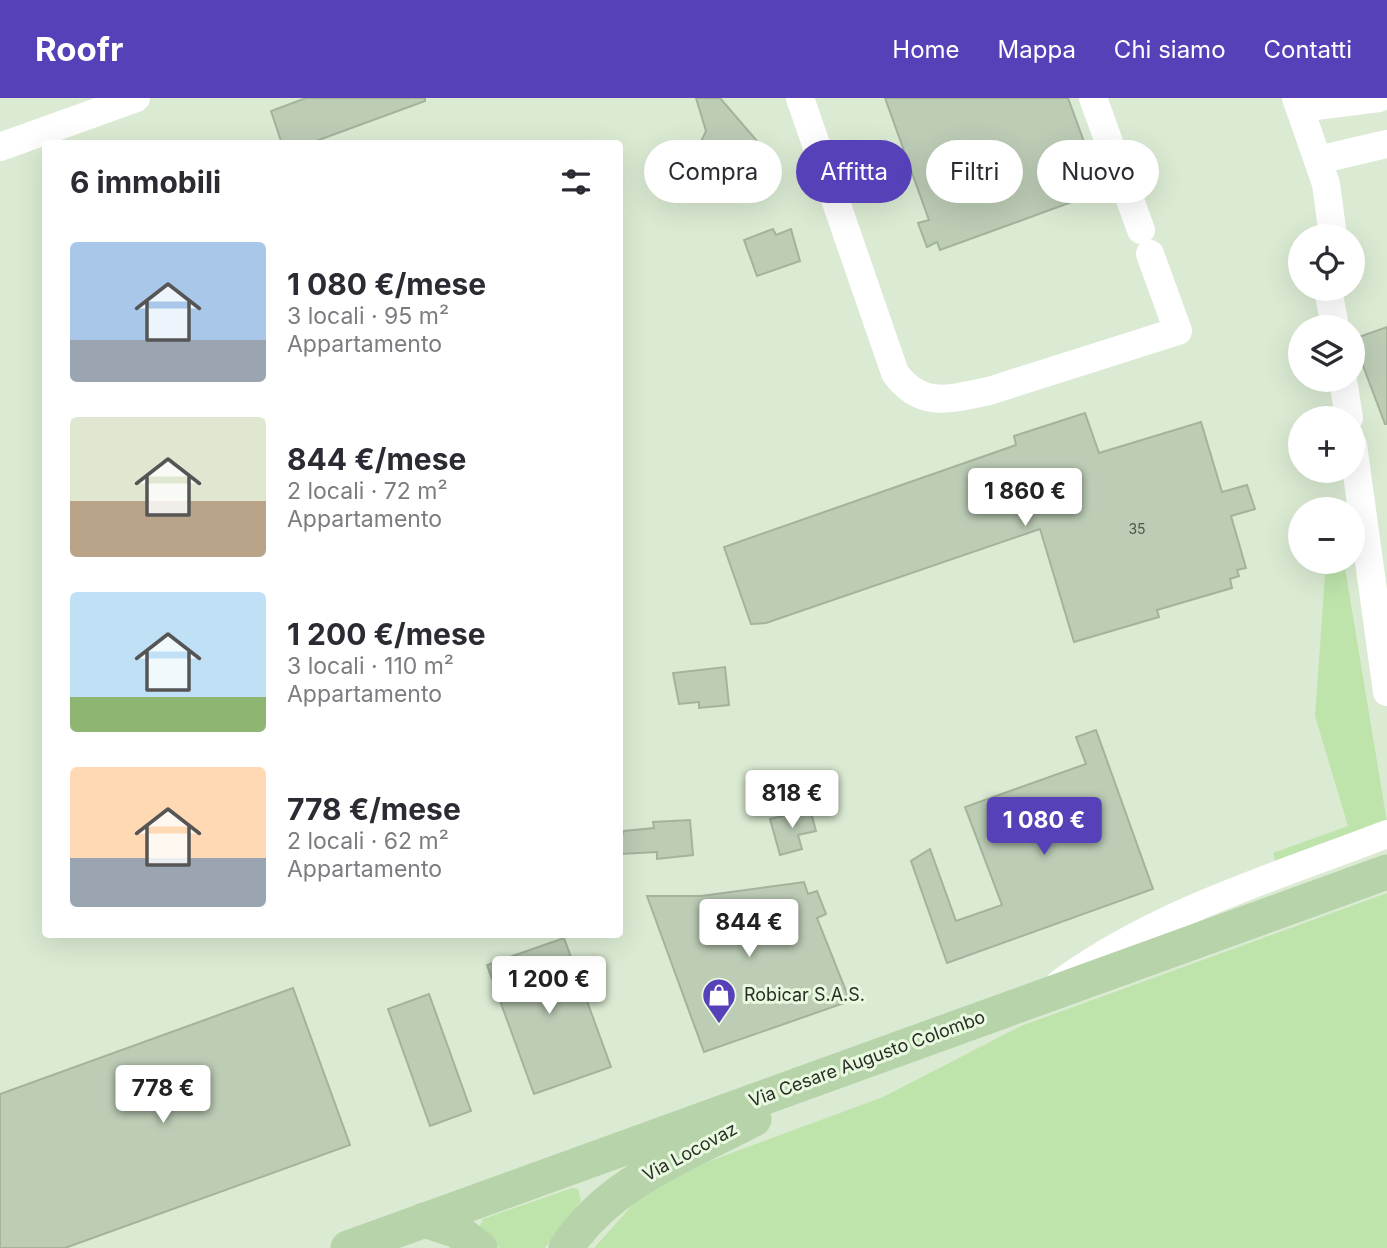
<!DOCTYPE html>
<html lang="it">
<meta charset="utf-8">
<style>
:root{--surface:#fff;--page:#f2f2f3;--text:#2b2b33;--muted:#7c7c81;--accent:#5741b9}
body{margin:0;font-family:Inter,sans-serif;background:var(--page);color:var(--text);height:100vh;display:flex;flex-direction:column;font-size:26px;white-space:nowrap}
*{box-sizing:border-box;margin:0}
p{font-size:23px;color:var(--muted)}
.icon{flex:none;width:38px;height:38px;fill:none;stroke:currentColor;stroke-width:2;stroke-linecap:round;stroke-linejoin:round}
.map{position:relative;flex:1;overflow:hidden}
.details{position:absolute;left:42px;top:42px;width:581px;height:798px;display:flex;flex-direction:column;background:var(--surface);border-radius:7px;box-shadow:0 7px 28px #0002}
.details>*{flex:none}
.hud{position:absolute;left:644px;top:42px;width:637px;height:63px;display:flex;gap:14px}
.controls{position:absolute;left:1288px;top:126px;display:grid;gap:14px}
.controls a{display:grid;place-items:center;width:77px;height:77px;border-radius:50%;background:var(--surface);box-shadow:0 7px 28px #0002;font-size:35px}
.price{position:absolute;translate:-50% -60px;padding:0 16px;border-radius:7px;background:#fff;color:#222;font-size:23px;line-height:46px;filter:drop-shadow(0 2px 4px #0008)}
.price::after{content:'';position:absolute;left:50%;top:42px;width:21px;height:16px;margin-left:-10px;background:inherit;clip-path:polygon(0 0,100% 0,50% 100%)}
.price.selected{background:var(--accent);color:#fff}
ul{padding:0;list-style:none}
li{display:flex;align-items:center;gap:21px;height:175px;padding:0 28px}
li span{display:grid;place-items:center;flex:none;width:196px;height:140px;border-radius:7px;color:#555}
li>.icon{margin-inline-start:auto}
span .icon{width:84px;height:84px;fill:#fffc;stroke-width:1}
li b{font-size:30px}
h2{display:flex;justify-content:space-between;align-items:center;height:84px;padding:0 28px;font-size:30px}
.pill{padding:0 24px;border-radius:32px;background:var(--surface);box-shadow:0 7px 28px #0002;font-size:24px;line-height:63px}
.pill.selected{background:var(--accent);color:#fff}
header{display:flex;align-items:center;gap:42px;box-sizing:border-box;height:98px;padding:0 35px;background:var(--accent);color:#fff}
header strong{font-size:33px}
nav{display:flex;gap:38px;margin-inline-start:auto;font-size:24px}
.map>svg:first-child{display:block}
.green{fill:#bee4ac}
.building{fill:#bcccb5;stroke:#a3b39c;stroke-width:2}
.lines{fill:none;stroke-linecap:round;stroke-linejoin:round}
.minor{stroke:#fff;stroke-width:28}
.major{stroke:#b7d3a9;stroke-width:35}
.labels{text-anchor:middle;stroke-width:6;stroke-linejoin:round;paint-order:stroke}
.number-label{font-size:14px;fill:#4e564a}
.poi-label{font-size:18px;fill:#292f26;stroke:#e8f9e0;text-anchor:start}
.street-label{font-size:18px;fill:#292f26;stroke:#e8f9e0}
</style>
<header>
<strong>Roofr</strong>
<nav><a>Home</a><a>Mappa</a><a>Chi siamo</a><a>Contatti</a></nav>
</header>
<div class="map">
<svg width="1387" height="1150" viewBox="0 0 1387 1150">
<rect width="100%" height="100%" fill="#dbebd3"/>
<!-- green -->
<g class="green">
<path d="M1326,464H1344L1387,724L1276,765L1273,755L1348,728L1315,618Z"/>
<path d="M1387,795V1150H594L646,1092L710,1063L883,999L1021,928Z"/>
<path d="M572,1090L578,1091L581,1103L545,1150H500L479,1130L483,1121Z"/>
</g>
<!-- building -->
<g class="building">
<path d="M306,0H425V3L308,46H282L271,13Z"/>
<path d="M696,0H720L757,43L760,53L757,75L740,89L720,90L703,79L699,70L698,50L706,33Z"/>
<path d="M885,0H1068L1102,93L940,152L937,144L927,149L918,125L929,122Z"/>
<path d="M773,131L776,137L791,131L800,163L757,178L744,142Z"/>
<path d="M1387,229V326H1385L1353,241Z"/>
<path d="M1085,315L1099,355L1201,324L1222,394L1247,387L1255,411L1231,418L1246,470L1237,472L1239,478L1230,481L1232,490L1157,512L1159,519L1074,544L1040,431L766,525L751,526L724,449L1016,347L1014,338Z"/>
<path d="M725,569L729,607L699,610V604L679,606L673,575Z"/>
<path d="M1096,632L1153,791L947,865L911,763L930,751L956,823L1002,807L965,709L1086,666L1076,639Z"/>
<path d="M810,711L816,733L798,737L802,751L780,757L770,721Z"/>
<path d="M690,722L693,757L657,761V754L620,756V743L624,733L654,730L653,724Z"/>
<path d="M804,784L808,796L817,793L826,816L817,820L850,903L704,954L647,798H701Z"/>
<path d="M564,840L611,969L534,996L487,867Z"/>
<path d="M293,890L350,1047L65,1150H0V996Z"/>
<path d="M429,896L471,1013L430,1028L388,911Z"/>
</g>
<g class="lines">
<!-- minor -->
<g class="minor">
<path d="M800,0L895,275C921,311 950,301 989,293L1178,233L1150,156"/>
<path d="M1093,0L1141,132"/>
<path d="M1296,0L1326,86L1333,138"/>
<path d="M1300,10L1379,0"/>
<path d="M0,49L136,0"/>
<path d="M1318,62L1387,46"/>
<path d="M1328,191L1335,229"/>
<path d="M1343,282L1349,320"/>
<path d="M1353,347L1387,594"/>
<path d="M1060,885C1157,814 1275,779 1387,736"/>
</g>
<!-- major -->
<g class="major">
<path d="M424,1122L457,1133L480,1150"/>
<path d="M348,1150L1387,774"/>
<path d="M566,1150C610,1083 686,1057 754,1021"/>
</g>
</g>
<!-- icons -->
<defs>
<g id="shop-pin" transform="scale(1.75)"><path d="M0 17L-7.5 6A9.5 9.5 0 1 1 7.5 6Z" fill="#5741b9" stroke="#e8f9e0"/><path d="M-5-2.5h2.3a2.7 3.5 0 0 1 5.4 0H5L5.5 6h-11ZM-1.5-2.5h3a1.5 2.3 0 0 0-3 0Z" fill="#fff"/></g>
</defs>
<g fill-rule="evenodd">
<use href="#shop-pin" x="719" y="897"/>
</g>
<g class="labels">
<!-- number labels -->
<g class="number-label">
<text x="1137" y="436">35</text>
</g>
<!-- poi labels -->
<g class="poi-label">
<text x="744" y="903">Robicar S.A.S.</text>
</g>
<!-- street labels -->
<g class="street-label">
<text transform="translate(867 961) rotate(-20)" y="6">Via Cesare Augusto Colombo</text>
<text transform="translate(690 1054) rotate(-28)" y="6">Via Locovaz</text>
</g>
</g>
</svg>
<div class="controls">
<a><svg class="icon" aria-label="locate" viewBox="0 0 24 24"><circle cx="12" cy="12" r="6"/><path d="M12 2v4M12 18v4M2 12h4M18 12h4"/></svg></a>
<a><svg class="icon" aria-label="layers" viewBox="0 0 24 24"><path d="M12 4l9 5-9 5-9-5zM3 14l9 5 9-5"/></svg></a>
<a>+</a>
<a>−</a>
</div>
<b class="price" style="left:1025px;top:430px">1 860 €</b>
<b class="price" style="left:792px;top:732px">818 €</b>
<b class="price selected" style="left:1044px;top:759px">1 080 €</b>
<b class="price" style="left:749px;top:861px">844 €</b>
<b class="price" style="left:549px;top:918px">1 200 €</b>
<b class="price" style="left:163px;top:1027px">778 €</b>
<div class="hud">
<a class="pill">Compra</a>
<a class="pill selected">Affitta</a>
<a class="pill">Filtri</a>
<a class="pill">Nuovo</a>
</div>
<section class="details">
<h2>6 immobili<svg class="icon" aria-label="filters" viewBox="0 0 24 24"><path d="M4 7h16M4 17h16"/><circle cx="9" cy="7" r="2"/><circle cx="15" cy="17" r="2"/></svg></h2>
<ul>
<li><span style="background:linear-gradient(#a9c7e8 70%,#9aa5b1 0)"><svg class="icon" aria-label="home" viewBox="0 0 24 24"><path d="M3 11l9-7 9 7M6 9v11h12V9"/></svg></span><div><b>1 080 €/mese</b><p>3 locali · 95 m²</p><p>Appartamento</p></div></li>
<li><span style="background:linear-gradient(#dfe7d0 60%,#b9a48a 0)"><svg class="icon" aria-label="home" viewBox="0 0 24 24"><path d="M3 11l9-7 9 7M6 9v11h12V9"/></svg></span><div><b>844 €/mese</b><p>2 locali · 72 m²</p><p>Appartamento</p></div></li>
<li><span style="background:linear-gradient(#bfe0f5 75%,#8fb573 0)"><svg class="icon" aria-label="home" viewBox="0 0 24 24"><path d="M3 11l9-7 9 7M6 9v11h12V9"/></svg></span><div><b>1 200 €/mese</b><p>3 locali · 110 m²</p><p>Appartamento</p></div></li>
<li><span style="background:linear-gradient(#ffd9b3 65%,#9aa5b1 0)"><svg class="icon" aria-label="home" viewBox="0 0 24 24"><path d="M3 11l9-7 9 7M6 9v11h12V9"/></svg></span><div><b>778 €/mese</b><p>2 locali · 62 m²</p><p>Appartamento</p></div></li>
</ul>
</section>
</div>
